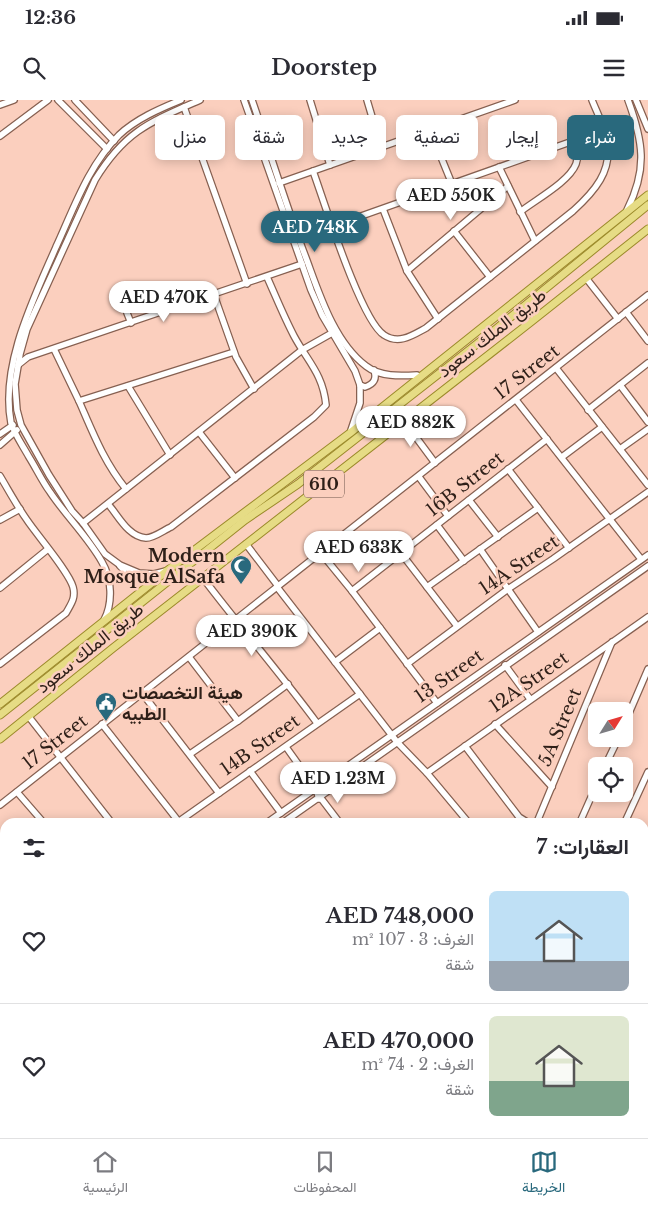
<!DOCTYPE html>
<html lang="ar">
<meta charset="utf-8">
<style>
:root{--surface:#fff;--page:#f7f7f7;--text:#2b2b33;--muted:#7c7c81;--line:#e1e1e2;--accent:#29697d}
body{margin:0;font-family:"Libre Baskerville",Vazirmatn,serif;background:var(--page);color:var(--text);direction:rtl;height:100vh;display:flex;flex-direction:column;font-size:19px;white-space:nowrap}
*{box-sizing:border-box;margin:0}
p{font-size:16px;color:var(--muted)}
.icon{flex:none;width:28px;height:28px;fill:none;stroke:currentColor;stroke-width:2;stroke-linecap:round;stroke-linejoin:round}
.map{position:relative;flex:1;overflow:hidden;direction:ltr}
.sheet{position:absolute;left:0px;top:718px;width:649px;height:321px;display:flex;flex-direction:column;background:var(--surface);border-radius:15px 15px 0 0;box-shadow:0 2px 12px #0003;direction:rtl}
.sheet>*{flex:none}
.banner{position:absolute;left:15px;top:15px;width:619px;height:45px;direction:rtl;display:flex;gap:10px}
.needle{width:32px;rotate:53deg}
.fabs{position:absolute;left:588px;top:602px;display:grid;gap:10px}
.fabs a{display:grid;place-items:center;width:45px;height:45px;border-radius:8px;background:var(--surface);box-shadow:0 2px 12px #0003;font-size:25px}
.price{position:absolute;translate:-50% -42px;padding:0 11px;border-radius:18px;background:#fff;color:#222;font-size:16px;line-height:32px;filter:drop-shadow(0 1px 2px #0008)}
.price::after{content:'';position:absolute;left:50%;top:30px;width:15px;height:11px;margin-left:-8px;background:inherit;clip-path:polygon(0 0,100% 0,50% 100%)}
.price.current{background:var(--accent);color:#fff}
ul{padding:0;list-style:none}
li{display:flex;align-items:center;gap:15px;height:125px;padding:0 20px}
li+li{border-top:1px solid var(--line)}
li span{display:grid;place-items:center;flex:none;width:140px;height:100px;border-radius:8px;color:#555}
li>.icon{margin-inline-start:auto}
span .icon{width:60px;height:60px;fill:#fffc;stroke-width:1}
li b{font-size:21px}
h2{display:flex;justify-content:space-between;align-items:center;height:60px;padding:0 20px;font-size:21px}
.chip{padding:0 18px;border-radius:8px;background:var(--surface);box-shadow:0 2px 12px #0003;font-size:18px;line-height:45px}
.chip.current{background:var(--accent);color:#fff}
.status{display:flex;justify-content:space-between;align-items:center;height:35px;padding:0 25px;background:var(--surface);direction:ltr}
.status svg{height:14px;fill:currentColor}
header{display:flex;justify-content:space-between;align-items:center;height:65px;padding:0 20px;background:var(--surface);font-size:22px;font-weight:600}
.dock{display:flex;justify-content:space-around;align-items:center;height:70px;border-top:1px solid var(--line);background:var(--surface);font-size:14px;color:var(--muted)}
.dock a{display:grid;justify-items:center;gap:2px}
.dock .current{color:var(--accent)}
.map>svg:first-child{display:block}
.built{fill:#f4c2ae}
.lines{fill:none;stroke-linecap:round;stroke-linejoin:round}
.minor-casing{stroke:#866051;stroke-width:8}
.major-casing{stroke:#9b8a2a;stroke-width:9}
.minor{stroke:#fff;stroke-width:5.5}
.major{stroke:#e6dc85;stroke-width:7}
.labels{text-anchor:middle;stroke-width:5;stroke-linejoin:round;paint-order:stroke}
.shield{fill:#fbcfbe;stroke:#6c544a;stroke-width:1}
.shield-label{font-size:16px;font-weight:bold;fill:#2e1f18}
.street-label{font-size:18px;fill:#2e1f18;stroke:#fbcfbe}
.poi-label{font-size:18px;font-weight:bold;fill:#2e1f18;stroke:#fbcfbe;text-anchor:end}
</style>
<div class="status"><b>12:36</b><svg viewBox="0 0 49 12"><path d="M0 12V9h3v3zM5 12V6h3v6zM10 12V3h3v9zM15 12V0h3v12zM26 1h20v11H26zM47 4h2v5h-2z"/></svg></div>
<header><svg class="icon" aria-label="menu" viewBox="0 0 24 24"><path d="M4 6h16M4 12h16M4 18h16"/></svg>Doorstep<svg class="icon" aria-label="search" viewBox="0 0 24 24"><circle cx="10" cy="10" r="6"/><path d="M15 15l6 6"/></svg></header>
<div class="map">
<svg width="648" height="1038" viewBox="0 0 648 1038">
<rect width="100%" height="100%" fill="#fbcfbe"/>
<!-- built -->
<path class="built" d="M5,1022V1034H160L158,1038H0V1026Z"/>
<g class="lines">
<!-- minor casing -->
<g class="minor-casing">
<g id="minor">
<path d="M58,0L107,49"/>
<path d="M75,0L114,41"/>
<path d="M244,0L311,190L322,215L355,271L360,285V303L350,333"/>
<path d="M252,0C270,52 286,106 306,158C319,193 334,242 366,266C380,277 400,276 417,275"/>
<path d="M310,0L330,65"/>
<path d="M367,0L381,47"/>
<path d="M636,0L648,29"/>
<path d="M0,5L14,0"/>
<path d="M184,7L247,184"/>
<path d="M430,30L452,84"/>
<path d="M0,36L48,0"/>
<path d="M499,67L535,141"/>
<path d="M313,71C324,101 361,221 384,235C399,245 413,235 426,228L573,111C594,92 613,71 607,40C605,27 597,13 592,0"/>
<path d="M279,83L515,0"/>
<path d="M383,109L407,171L438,219"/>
<path d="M627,110C648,69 643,41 628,0"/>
<path d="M520,112C535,100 569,82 576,64C579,56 576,49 574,41"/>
<path d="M333,126L604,30"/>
<path d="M454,131L490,177"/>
<path d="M407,171L508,86"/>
<path d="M586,178L618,219"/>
<path d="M214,195L236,257L254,289"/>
<path d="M626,212L648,241"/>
<path d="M127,213L131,223"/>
<path d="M54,249C62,266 71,284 79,301C93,333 104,362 126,389"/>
<path d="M18,265L28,257L302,164"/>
<path d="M556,268L648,385"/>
<path d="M360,285L365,287C374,284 377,279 374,270"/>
<path d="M620,285L648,322"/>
<path d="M128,286L170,355"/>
<path d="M516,300L641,459"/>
<path d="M79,301L234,252"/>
<path d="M588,310L648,263"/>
<path d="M404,321L435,363"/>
<path d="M199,332L235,378"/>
<path d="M0,334L13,325"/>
<path d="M0,345L17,330"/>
<path d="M620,349L648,329"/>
<path d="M562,357L602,327"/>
<path d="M508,369L569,448"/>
<path d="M0,376C9,391 17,406 27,420C37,435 69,472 73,487C76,498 71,504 66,513L0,564"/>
<path d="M419,377L448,416"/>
<path d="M469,400L498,437"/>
<path d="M108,404C118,415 128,437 146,438C154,438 164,430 171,427L314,317L326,305C323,274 308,262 294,236C284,217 276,197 267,177"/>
<path d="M0,420L20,409"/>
<path d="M83,423L302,250L332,233"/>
<path d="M437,425L464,461"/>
<path d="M246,444L278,486"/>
<path d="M480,449L538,532"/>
<path d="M321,453L352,491L437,603"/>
<path d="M401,453L457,526"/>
<path d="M166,471L154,474L139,473L120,465L105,454L83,423L72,411L49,375L21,325L17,310L15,284L20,254L27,229L95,80C125,31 150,22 200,0"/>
<path d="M108,475C112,480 115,481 121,478L124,470L120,466"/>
<path d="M203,478C240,527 281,574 317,623"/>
<path d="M277,487L397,642L427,673L468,722"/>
<path d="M427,487L538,408"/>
<path d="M0,488L48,449"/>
<path d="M352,491L547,339"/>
<path d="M104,520C113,503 112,479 102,462C88,437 66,416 50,392C42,381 36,368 29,357C23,346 15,335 11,323C0,265 34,198 56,147C74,108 88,66 119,35C136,19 159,9 181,0"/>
<path d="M189,557L238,621"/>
<path d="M335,562L380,528"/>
<path d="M407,564L508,489L553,459L648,392"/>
<path d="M505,565L530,599"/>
<path d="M142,593L219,693"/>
<path d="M29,617L111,722"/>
<path d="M102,624L179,722"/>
<path d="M495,624L552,687"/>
<path d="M624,625L648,569"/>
<path d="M465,646L519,717L527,722"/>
<path d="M286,647L316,689L319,699"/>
<path d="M190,654L238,621L288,584"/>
<path d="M605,666L618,639"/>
<path d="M250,671L281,713"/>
<path d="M427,673L648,517"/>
<path d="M17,692L43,722"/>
<path d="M320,697L339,722"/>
<path d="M0,705L648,195"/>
<path d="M178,722L360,594"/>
<path d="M268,722L648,455"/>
<path d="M284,722L648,466"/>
<path d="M537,722L612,542"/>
<path d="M580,722L596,686"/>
<path d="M625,722L648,672"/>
<path d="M0,779L5,775"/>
<path d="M0,789L5,796"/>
<path d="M0,848L5,845"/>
<path d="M644,873L648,863"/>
<path d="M644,883L648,873"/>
<path d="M0,896L5,903"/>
<path d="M0,912L5,909"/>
<path d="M0,919L5,915"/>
<path d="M0,974L5,971"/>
<path d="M644,1024L648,1014"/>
<path d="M0,1026L5,1022"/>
<path d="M317,1034L324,1038"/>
<path d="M419,1034L429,1038"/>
<path d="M538,1034L547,1038"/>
<path d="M563,1034L572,1038"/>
<path d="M158,1038L160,1034"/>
<path d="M205,1038L207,1034"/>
<path d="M252,1038L254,1034"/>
<path d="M304,1038L306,1034"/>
<path d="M440,1038L442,1034"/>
<path d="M486,1038L488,1034"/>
<path d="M494,1038L496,1034"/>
<path d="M501,1038L503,1034"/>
<path d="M633,1038L638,1034"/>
<path d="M646,1038L648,1033"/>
</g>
</g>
<!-- major casing -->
<g class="major-casing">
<g id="major">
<path d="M0,604L168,470L350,333L648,95"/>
<path d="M0,615L245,420L298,384L496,229L648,105"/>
<path d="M0,639L113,548L532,221L648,129"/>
</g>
</g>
<!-- minor -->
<use href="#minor" class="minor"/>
<!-- major -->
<use href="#major" class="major"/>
</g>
<!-- icons -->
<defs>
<g id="mosque-pin" transform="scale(1.125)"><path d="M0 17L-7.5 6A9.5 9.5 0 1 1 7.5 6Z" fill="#29697d" stroke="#fbcfbe"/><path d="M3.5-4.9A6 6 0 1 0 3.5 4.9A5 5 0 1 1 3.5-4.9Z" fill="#fff"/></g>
<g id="civic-pin" transform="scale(1.125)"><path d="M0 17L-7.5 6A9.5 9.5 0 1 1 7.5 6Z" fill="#29697d" stroke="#fbcfbe"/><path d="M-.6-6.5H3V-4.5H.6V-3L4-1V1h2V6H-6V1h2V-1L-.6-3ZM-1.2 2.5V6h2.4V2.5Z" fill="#fff"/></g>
</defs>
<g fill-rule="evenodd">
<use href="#mosque-pin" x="241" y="466"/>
<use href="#civic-pin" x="106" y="603"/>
</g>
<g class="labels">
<!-- shield labels -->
<rect class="shield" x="304" y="370.5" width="40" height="27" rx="4"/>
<g class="shield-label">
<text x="324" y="390">610</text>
</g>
<!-- street labels -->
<g class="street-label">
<text transform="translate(492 233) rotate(-38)" y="6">طريق الملك سعود</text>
<text transform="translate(527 272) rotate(-38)" y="6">17 Street</text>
<text transform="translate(465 384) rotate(-38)" y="6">16B Street</text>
<text transform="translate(519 465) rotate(-34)" y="6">14A Street</text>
<text transform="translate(90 548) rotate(-39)" y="6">طريق الملك سعود</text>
<text transform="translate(449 576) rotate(-35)" y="6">13 Street</text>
<text transform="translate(529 582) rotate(-35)" y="6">12A Street</text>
<text transform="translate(560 627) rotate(-67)" y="6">5A Street</text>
<text transform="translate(55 642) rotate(-38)" y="6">17 Street</text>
<text transform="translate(260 645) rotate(-35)" y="6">14B Street</text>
</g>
<!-- poi labels -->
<g class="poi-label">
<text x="225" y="462">Modern<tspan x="225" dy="21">Mosque AlSafa</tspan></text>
<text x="122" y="599" text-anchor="start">هيئة التخصصات<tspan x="122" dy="21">الطبيه</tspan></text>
</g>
</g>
</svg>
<div class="fabs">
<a><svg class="needle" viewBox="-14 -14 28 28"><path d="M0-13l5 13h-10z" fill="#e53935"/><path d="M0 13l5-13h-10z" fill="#7c7c81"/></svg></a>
<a><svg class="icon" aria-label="locate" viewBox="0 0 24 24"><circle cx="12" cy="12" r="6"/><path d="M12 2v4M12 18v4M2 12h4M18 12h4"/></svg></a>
</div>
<b class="price" style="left:451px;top:121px">AED 550K</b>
<b class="price current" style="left:315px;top:153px">AED 748K</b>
<b class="price" style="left:164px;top:223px">AED 470K</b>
<b class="price" style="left:411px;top:348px">AED 882K</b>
<b class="price" style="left:359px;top:473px">AED 633K</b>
<b class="price" style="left:252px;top:557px">AED 390K</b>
<b class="price" style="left:338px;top:704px">AED 1.23M</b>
<div class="banner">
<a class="chip current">شراء</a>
<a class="chip">إيجار</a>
<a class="chip">تصفية</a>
<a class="chip">جديد</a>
<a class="chip">شقة</a>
<a class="chip">منزل</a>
</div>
<section class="sheet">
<h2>العقارات: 7<svg class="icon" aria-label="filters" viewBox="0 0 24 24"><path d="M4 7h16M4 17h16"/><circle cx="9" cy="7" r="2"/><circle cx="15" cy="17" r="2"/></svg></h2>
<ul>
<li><span style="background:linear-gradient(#bfe0f5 70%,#9aa5b1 0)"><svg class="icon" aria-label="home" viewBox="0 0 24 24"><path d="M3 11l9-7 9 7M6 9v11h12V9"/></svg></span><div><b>AED 748,000</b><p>الغرف: 3 · 107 m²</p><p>شقة</p></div><svg class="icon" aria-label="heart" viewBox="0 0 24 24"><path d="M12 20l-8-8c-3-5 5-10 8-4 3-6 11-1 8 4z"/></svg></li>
<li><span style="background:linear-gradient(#dfe7d0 65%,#7fa58c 0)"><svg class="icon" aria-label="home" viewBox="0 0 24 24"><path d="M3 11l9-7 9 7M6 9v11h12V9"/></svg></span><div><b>AED 470,000</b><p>الغرف: 2 · 74 m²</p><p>شقة</p></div><svg class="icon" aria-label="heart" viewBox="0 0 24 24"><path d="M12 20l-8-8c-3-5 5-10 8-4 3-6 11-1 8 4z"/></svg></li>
</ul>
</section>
</div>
<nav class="dock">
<a class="current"><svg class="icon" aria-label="map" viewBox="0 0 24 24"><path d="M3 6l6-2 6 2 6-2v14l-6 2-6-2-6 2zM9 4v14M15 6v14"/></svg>الخريطة</a>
<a><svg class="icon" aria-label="saved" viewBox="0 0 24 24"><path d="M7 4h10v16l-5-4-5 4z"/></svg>المحفوظات</a>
<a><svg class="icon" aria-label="home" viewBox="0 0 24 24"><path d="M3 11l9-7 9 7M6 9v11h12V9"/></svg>الرئيسية</a>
</nav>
